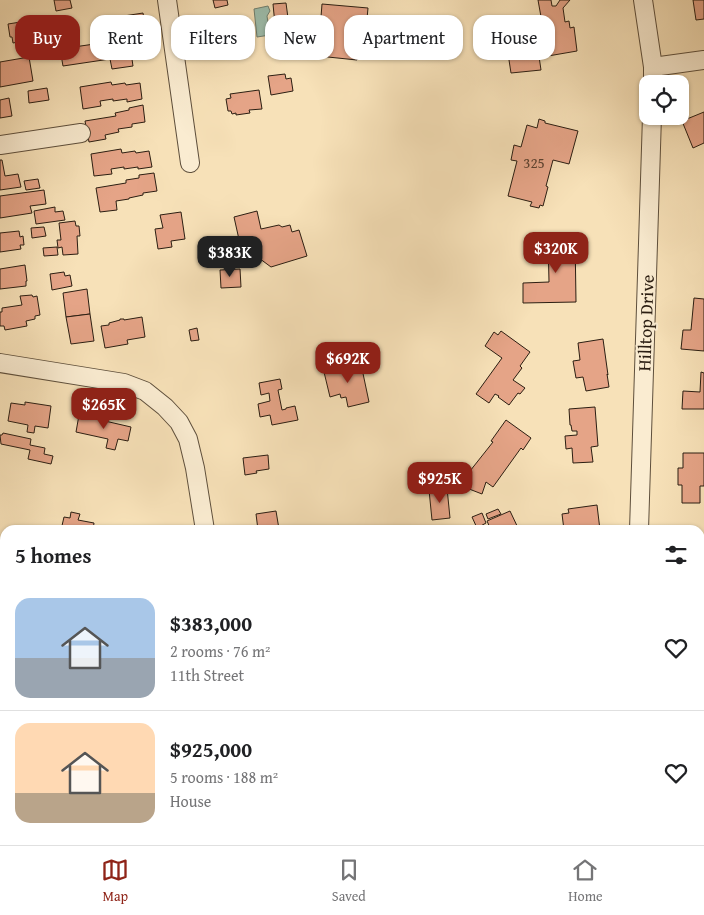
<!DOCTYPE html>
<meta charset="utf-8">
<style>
:root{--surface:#fff;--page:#f2f2f2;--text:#202124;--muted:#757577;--line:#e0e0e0;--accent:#8f2418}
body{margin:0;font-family:"Gentium Book Plus",serif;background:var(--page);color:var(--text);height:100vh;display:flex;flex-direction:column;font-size:19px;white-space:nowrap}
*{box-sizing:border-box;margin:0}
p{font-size:16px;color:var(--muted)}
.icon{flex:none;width:28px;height:28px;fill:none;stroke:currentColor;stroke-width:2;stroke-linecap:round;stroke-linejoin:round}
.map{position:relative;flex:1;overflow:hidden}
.details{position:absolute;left:0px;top:525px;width:705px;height:320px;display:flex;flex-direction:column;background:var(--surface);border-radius:15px 15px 0 0;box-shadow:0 1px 4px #0004}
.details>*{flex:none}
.hud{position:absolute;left:15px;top:15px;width:675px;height:45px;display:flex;gap:10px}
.buttons{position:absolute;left:639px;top:75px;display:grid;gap:10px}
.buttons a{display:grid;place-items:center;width:50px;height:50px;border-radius:10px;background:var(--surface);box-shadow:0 1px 4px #0004;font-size:25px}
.price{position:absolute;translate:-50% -42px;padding:0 11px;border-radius:10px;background:var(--accent);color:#fff;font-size:16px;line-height:32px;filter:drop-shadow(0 1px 2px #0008)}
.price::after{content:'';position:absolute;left:50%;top:30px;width:15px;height:11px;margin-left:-8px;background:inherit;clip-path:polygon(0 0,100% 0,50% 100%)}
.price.selected{background:#222;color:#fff}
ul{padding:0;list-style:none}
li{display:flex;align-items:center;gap:15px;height:125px;padding:0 15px}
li+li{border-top:1px solid var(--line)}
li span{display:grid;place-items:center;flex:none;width:140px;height:100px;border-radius:15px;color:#555}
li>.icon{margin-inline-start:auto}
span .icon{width:60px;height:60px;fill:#fffc;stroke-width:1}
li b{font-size:21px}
h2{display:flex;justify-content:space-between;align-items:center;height:60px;padding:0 15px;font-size:21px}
.tag{padding:0 18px;border-radius:15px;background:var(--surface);box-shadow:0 1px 4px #0004;font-size:18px;line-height:45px}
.tag.selected{background:var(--accent);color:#fff}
.tab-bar{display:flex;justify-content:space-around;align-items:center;height:70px;border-top:1px solid var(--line);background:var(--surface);font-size:14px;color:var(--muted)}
.tab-bar a{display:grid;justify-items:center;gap:2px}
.tab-bar .selected{color:var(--accent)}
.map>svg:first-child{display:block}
.water{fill:#9dbead;stroke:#6f7e6f}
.building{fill:#e5a487;stroke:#2b1e12}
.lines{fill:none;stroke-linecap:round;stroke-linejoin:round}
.minor-casing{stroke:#5e4f3c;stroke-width:20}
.minor{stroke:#faecd1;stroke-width:18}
.labels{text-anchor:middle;stroke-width:4;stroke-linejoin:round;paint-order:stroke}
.number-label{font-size:15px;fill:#5a402f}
.street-label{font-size:18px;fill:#2b1e12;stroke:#faecd1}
</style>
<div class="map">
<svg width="704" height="845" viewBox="0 0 704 845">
<rect width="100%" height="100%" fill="#f7e1b8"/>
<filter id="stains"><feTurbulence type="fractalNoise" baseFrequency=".004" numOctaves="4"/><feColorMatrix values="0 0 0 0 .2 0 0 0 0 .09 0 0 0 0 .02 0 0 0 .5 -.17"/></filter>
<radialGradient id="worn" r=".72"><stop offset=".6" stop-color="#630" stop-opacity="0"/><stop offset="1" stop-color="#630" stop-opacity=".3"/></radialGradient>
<!-- water -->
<path class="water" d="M268,6L270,11L267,16L270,35L257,37L254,9Z"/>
<!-- building -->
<g class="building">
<path d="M54,0H70L72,8L56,11Z"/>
<path d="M213,0H227L228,5L215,8Z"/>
<path d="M538,0H551L552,6H556L560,0H570L563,8L565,22L569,21L570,28L574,27L577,51L548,56Z"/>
<path d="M693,0H704V19L696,20Z"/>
<path d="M286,3L290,33L276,35L273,4Z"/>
<path d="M322,4L368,8L365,40L359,39L357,60L318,56Z"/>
<path d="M143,13L146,30L114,36L111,18Z"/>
<path d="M27,21L29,27L25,28L26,34L22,35L23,41L13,43L12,37H10L8,24Z"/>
<path d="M129,39L133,66L112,69L110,59L63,66L60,49Z"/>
<path d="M537,43L541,70L511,73L507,47Z"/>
<path d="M29,57L33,81L0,87V62Z"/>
<path d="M285,74L286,79L291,78L293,91L271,95L268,76Z"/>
<path d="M111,82L112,85L125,83L126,85L140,83L142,99L127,102V99L113,101V99L100,101L101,106L83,109L80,87Z"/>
<path d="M47,88L49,100L29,103L28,91Z"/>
<path d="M259,90L262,109L249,110L250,113L236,115V113L232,114L231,111H228L226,99L231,98L230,94Z"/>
<path d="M9,98L12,116L0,118V100Z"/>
<path d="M143,105L145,122L132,124V127L118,129L119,132L105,135L106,139L89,142L85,121L116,116L115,113L129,110V108Z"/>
<path d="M704,112V143L693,148L682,121Z"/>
<path d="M539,119L545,121V123L578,131L569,164L553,160L546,186L548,187L543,206L540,205L539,208L530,206L532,202L508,196L517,161L511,160L514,145L521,147L527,125L537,128Z"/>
<path d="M121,149L122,153L135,151L136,153L149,151L152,167L138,169V167L124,169V167L111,169L112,174L94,176L91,154Z"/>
<path d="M0,160H2L5,176L18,174L21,187L0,190Z"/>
<path d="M154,173L157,191L143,193V195L129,198V199L116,201L117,210L100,212L96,188L126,183V180L139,178V175Z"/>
<path d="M38,179L40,188L26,190L24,181Z"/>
<path d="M44,190L46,204L30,206L32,213L0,218V196Z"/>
<path d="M55,207V212L63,211L65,220L36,224L34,211Z"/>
<path d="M257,211L261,229L279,225L282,227L290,225L292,232L299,230L307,256L271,267L240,244L234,217Z"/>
<path d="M181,212L185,239L171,241L172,247L158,249L155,229L163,228L160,215Z"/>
<path d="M75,221L76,226H79L80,236H77L78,254L63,255L62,247L58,248L57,240H61L59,223Z"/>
<path d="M44,227L46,236L32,238L31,228Z"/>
<path d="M19,231L20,237L23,236L24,245H20L21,249L0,252V233Z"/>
<path d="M575,235L576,302L523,303V283L549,282L548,236Z"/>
<path d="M57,247L58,255L44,256L43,248Z"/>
<path d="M25,265L27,281H26V286L0,289V269Z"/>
<path d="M240,269L241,287L221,288L220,270Z"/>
<path d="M64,272L65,276L70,275L72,286L52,290L50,274Z"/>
<path d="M87,289L90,314L66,317L63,293Z"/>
<path d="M32,295L33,297L37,296L40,315L35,316V319L26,321L27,326L5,330L4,326H0V312H2V308L22,305L20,296Z"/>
<path d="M694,298L704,299V351L681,349L683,330H691Z"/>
<path d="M90,314L94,341L71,344L66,317Z"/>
<path d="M142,317L145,337L127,340L128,344L105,348L101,326L109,325V323L120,320V319H124V320Z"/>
<path d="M197,328L199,340L191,341L189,330Z"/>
<path d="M501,331L530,352L520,366L522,368L513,380L525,388L520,394L518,393L509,405L498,397L499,396L495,394L489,403L476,394L502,358L485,346L494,332L498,335Z"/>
<path d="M603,339L608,375L607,374L609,387L586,391L583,377L576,378L573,361L580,360L578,343Z"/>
<path d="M351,362L352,366L361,364L369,402L348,407L346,397L341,398L340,394L330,397L324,372L343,368L342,364Z"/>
<path d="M701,372L704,373V409H682L683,391L700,392Z"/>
<path d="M280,379L282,389L278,390L282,410L286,409V408L295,406L298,420L272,425L270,415L260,417L258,404L270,401L269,393L261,395L259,383Z"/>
<path d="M25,402L51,406L48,428L35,426L34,433L27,432L28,425L8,421L11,403L25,405Z"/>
<path d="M595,407L598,446L591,447L593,462L573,463L572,448L566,449L565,436L577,435V431H572L571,425H570L569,409Z"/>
<path d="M79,415L131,427L128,441L118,439L115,450L106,448L108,439L76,432Z"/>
<path d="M506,420L531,438L523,450L521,448L493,487L486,482L482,494L464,487L470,471L493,442L491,441Z"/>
<path d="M3,433L31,439L30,445L45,448L44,454L53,456L51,464L28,459L30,450L1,444L0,435H2Z"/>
<path d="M683,453H704V486H700V503H682V485H678V468H683Z"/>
<path d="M268,455L269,469L256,471L257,473L245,475L243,458Z"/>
<path d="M447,488L450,518L432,520L429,490Z"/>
<path d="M597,505L600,530H564L562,514L569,513L568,509Z"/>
<path d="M498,509L501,514L488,519L486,514Z"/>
<path d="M276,511L279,529L258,530L256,514Z"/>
<path d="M510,511L519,530H491L487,521Z"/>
<path d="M71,512L80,514L78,520L94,523L93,530H61L64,517L70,518Z"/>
<path d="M482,513L486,523L477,528L472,517Z"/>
<path d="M700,554L704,555V598L700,597Z"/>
<rect x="700" y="605" width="4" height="52"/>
<rect x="700" y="679" width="4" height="41"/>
<path d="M700,729L704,730V779H700Z"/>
<path d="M35,840H58L56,845H34Z"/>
<path d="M385,840H408L404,845H391Z"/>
</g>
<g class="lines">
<!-- minor casing -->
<g class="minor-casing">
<g id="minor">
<path d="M167,0L190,163"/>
<path d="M643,0L653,67V84"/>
<path d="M653,67L704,60"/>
<path d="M0,145L81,133"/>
<path d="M0,363L124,383L145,391L165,407L179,422L188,439L195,468L205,530"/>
<path d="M639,530L652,116"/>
<path d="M197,840L213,845"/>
<path d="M254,840L255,845"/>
<path d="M77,845L78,840"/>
<path d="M629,845L630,840"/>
</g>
</g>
<!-- minor -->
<use href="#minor" class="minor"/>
</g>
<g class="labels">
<!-- number labels -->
<g class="number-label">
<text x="534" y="168">325</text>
</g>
<!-- street labels -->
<g class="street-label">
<text transform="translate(646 323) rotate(-88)" y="6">Hilltop Drive</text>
</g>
</g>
<rect width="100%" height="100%" filter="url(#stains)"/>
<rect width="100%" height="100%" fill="url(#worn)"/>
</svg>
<div class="buttons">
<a><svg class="icon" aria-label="locate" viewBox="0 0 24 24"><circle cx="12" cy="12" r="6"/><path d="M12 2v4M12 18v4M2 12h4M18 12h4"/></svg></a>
</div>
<b class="price" style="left:556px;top:274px">$320K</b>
<b class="price selected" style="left:230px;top:278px">$383K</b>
<b class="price" style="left:348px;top:384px">$692K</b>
<b class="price" style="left:104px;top:430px">$265K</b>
<b class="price" style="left:440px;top:504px">$925K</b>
<div class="hud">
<a class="tag selected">Buy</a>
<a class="tag">Rent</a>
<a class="tag">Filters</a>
<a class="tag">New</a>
<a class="tag">Apartment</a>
<a class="tag">House</a>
</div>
<section class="details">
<h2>5 homes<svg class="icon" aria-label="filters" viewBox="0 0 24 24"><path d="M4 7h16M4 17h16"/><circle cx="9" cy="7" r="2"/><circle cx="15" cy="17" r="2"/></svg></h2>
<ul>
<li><span style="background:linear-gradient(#a9c7e8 60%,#9aa5b1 0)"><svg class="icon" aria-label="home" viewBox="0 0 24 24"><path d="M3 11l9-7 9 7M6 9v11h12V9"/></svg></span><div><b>$383,000</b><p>2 rooms · 76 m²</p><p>11th Street</p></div><svg class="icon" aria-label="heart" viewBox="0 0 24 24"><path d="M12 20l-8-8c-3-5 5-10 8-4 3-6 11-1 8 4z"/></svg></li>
<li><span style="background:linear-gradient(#ffd9b3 70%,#b9a48a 0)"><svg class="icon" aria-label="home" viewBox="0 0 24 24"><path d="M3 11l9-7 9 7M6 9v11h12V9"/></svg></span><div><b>$925,000</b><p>5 rooms · 188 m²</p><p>House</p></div><svg class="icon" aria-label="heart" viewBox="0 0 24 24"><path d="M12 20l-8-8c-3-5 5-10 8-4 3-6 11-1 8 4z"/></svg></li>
</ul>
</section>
</div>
<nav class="tab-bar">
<a class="selected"><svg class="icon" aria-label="map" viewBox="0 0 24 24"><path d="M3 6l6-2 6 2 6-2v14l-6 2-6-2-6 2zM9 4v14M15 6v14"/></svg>Map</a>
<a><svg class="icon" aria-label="saved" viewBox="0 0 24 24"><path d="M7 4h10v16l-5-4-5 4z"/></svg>Saved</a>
<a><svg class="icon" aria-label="home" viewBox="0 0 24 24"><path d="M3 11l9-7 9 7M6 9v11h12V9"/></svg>Home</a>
</nav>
